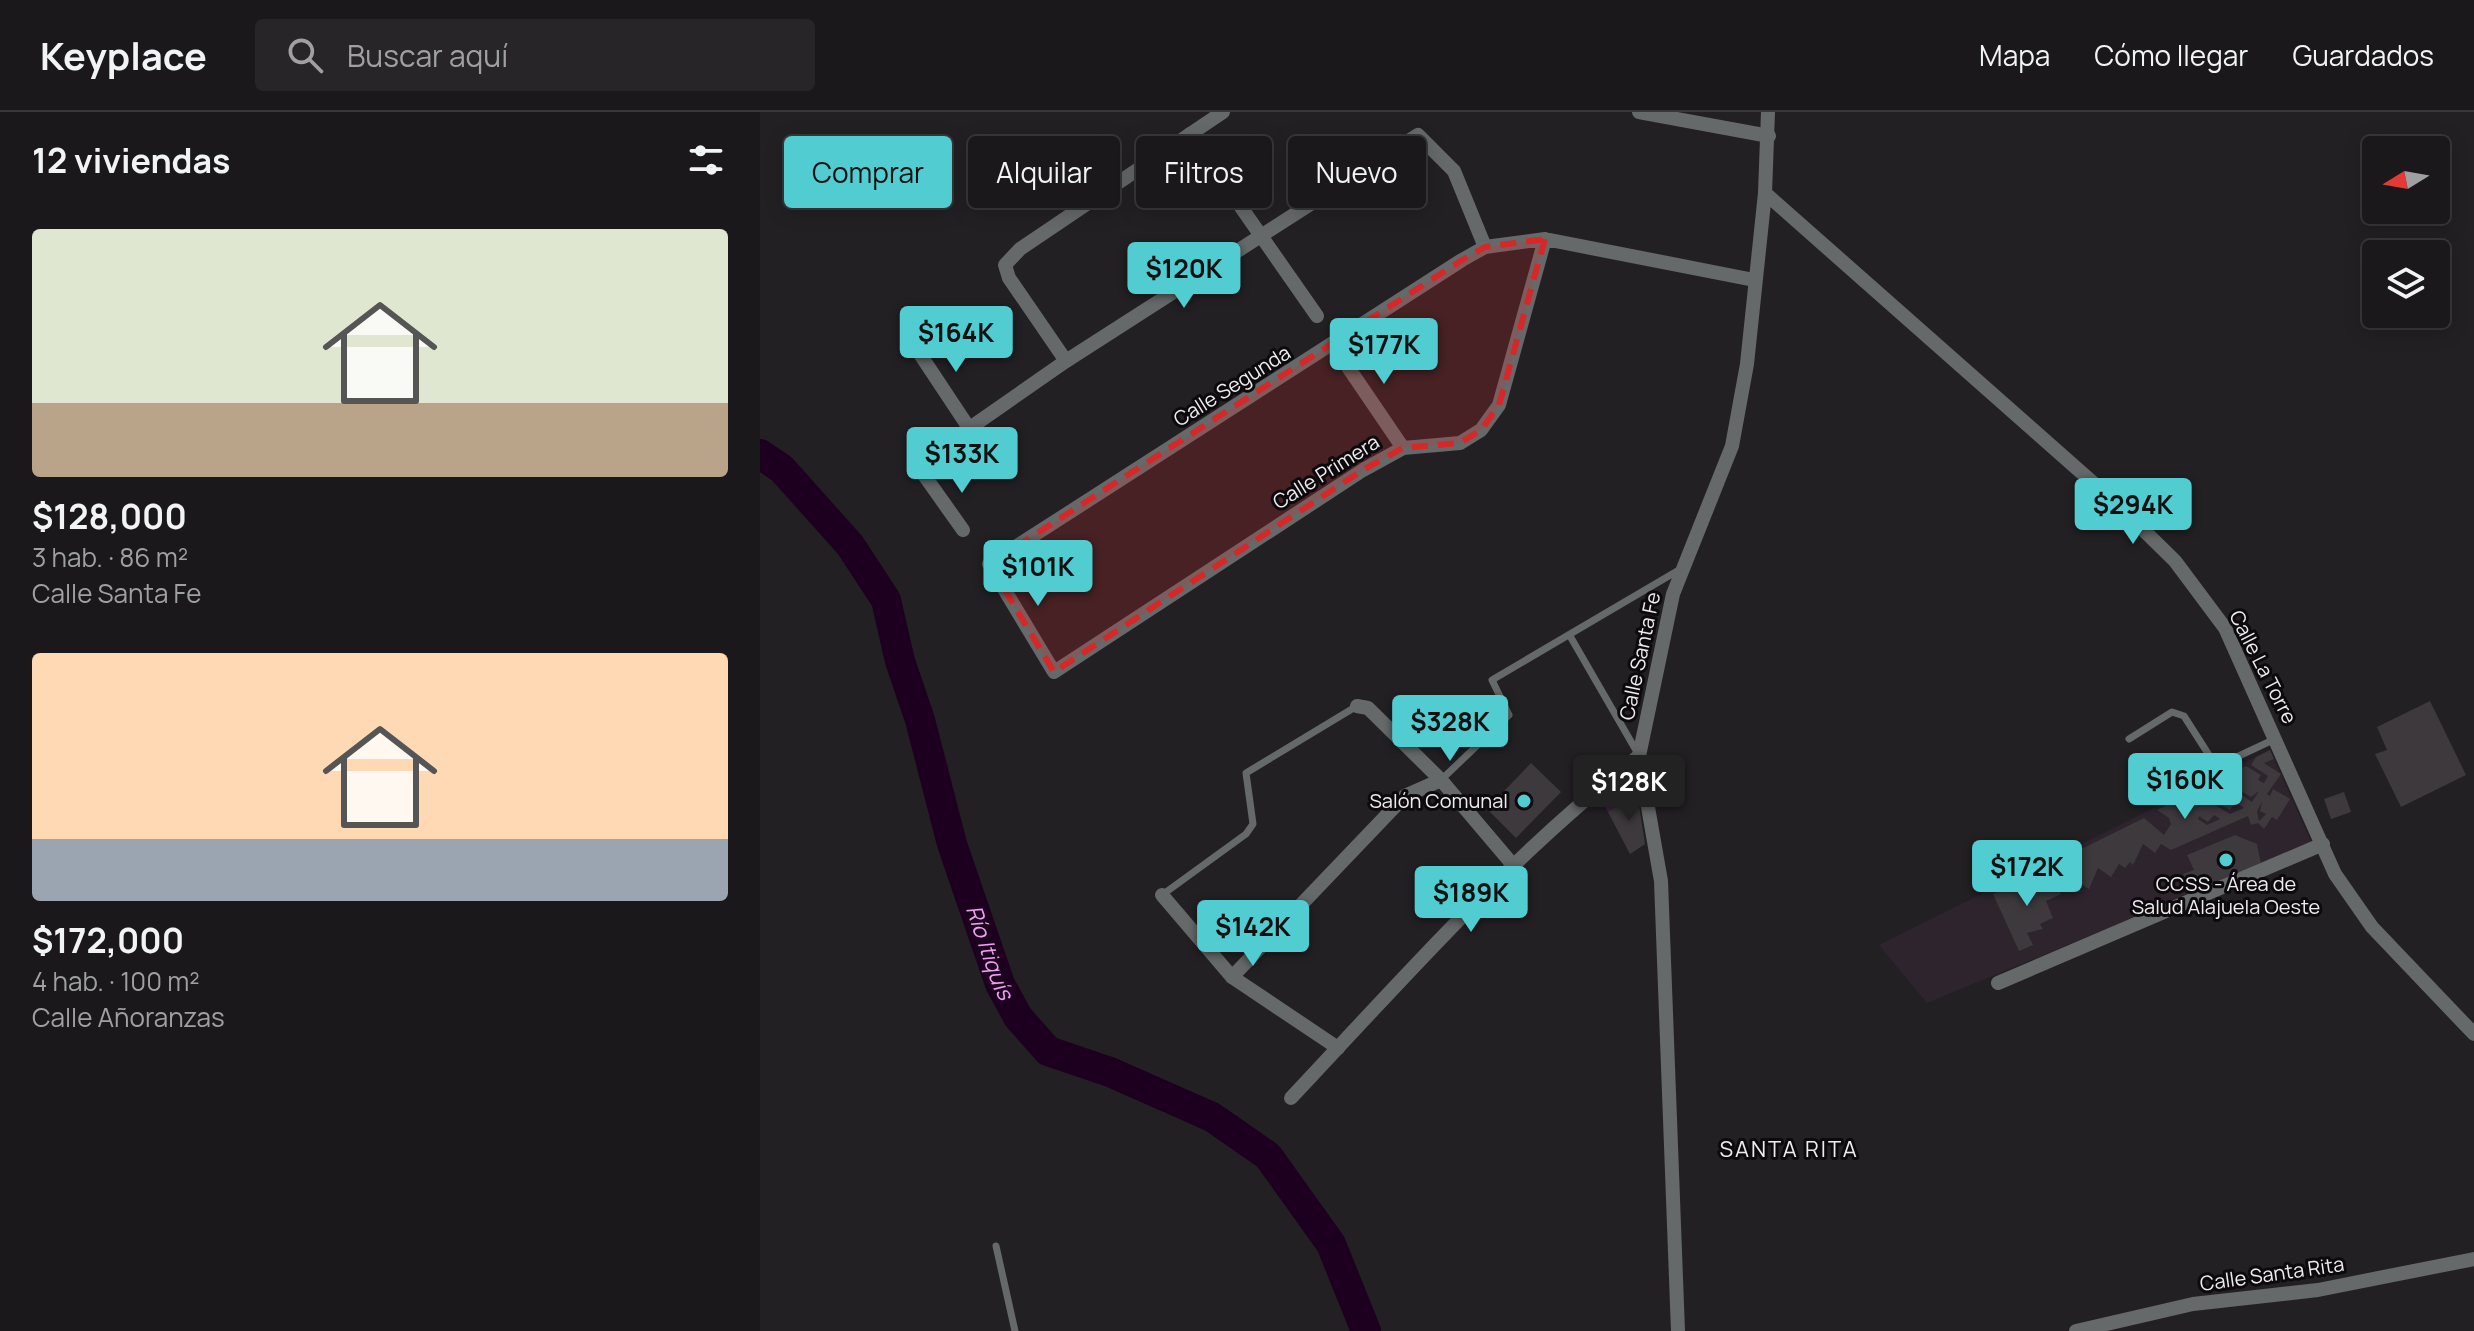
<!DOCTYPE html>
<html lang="es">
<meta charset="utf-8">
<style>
:root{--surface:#1a181a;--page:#272527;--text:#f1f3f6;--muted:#9fa0a2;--line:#383739;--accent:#51ccd1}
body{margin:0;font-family:Manrope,sans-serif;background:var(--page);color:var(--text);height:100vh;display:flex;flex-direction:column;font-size:30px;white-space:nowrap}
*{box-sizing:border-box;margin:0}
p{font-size:26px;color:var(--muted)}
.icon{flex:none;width:44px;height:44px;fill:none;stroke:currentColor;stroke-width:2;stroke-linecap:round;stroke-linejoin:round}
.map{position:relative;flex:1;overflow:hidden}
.panel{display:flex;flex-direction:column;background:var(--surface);width:760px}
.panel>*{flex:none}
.top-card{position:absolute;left:24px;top:24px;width:760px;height:72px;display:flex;gap:16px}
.needle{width:52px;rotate:259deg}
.controls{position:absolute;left:1602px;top:24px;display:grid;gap:16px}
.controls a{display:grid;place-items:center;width:88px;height:88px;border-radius:8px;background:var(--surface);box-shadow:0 4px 20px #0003,0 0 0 2px var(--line);font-size:40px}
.price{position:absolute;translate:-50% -68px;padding:0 18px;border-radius:8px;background:var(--accent);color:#111;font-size:26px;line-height:52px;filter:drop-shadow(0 2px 4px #0008)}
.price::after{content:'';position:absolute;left:50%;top:48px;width:24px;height:18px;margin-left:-12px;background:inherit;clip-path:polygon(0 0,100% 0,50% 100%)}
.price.active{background:#222;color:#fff}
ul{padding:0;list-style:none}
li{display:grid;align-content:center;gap:16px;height:424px;padding:0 32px}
li span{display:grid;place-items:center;height:248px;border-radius:8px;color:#555}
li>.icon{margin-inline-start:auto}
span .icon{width:144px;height:144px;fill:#fffc;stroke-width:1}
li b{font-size:34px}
h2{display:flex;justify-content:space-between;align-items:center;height:96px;padding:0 32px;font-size:34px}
.pill{padding:0 28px;border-radius:8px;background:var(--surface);box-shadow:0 4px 20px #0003,0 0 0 2px var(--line);font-size:28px;line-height:72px}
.pill.active{background:var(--accent);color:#111}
header{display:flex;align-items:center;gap:48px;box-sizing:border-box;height:112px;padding:0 40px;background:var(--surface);border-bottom:2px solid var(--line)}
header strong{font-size:38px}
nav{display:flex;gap:44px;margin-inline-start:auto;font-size:28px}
.search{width:560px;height:72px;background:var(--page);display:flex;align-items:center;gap:20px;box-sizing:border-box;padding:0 28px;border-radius:8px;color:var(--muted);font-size:30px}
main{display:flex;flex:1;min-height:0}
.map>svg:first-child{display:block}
.built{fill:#2d242d}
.green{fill:#462347}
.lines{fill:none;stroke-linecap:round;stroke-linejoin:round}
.river{stroke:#1d001f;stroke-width:30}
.building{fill:#3d393d;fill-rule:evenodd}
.service{stroke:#666969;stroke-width:7}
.minor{stroke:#666969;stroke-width:14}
.marked{fill:#d62828;fill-opacity:0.2;stroke:#d62828;stroke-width:6;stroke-dasharray:16 10;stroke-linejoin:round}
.poi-dot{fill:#51ccd1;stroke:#0c0a0c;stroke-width:3}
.labels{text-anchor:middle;stroke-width:6;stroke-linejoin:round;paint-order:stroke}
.street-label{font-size:20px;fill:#efecef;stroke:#0c0a0c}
.poi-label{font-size:20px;fill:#efecef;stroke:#0c0a0c;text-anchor:end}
.water-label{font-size:22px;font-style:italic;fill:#eea1f1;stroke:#0c0a0c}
.neighbourhood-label{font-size:22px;letter-spacing:2px;fill:#efecef;stroke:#0c0a0c}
</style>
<header>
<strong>Keyplace</strong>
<div class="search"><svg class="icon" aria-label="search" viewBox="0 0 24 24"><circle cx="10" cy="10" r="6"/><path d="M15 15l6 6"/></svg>Buscar aquí</div>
<nav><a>Mapa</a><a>Cómo llegar</a><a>Guardados</a></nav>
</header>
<main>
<section class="panel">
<h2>12 viviendas<svg class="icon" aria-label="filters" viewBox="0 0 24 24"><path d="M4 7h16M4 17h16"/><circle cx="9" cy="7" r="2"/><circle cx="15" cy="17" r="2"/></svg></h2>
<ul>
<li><span style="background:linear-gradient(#dfe7d0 70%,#b9a48a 0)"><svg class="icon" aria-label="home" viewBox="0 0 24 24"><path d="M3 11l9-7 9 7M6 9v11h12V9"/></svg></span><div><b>$128,000</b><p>3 hab. · 86 m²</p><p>Calle Santa Fe</p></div></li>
<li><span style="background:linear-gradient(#ffd9b3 75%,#9aa5b1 0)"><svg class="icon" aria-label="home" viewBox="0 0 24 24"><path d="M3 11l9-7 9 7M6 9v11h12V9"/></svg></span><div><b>$172,000</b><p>4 hab. · 100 m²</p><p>Calle Añoranzas</p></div></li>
</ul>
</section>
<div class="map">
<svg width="1714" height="1219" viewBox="0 0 1714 1219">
<rect width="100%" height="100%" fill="#232023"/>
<!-- built -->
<path class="built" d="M1510,638L1552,732L1167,891L1119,833Z"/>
<!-- green -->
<path class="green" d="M873,664L877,681L863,685L864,690L848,700L839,685Z"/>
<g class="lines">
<!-- river -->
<path class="river" id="s1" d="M0,342L22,357L90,433L126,488L140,549L160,608L192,732L240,872L258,905L288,939L350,960L452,1005L508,1044L571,1132L606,1219"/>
</g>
<!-- building -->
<g class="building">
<path d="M1670,589L1706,663L1641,695L1615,642L1627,638L1617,615Z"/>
<path d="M1510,638L1514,647L1504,651L1521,662L1507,682L1510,684L1513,677L1530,687L1517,708L1512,705L1504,717L1498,711L1491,713L1488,704L1411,738L1401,732L1395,741L1383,732L1373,753L1370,750L1365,756L1359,752L1351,765L1338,756L1329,777L1291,752L1384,706L1404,723L1411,712L1409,706L1397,698L1486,654L1501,663L1498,668L1504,671L1508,664L1491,653L1496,645ZM1479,678L1491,685L1499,679L1492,690L1477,680ZM1456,690L1470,698L1475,690L1484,696L1470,702L1455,693ZM1502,690L1500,699L1506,702L1499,709L1497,699ZM1454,703L1460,707L1447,713L1438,707L1439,704L1448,710Z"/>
<path d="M771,651L801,680L756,726L727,697Z"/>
<path d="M1584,680L1591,700L1571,707L1564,687Z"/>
<path d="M877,681L885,732L870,742L848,700L864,690L862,685Z"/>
<path d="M1475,723L1497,732L1501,752L1430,781L1423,762L1434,758L1427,743Z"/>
<path d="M1292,763L1301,782L1286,789L1293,806L1280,812L1283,817L1267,821L1273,833L1259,839L1233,782L1267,767L1270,773Z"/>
</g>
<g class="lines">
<!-- service -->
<g class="service">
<path d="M810,524L877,640"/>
<path d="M1369,627L1412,600L1424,604L1454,651H1464L1515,627"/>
<path d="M681,668L749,603L732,568L919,458"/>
<path d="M402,783L486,722L493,712L486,661L597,594"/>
<path d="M236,1134L255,1219"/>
</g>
<!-- minor -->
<g class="minor">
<path d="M879,0L1009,24"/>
<path d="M1008,0L1005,81L1357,392L1415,449L1465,516L1575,762L1612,815L1714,922"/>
<path d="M430,22L557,204"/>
<path d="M785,127L725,135L702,148L229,452L294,560L603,358L643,336L700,331L721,318L739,293L785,127L994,168"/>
<path d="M152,230L209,316"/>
<path d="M573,233L643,336"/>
<path d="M306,249L249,166L245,153L260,137L463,0"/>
<path d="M203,418L164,363L171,343L306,249L658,23L694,59L725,135"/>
<path d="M597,594L608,596L681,668L753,753"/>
<path d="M402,783L472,865L578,936"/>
<path d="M472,865L645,684L681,668"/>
<path d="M1238,871L1563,732"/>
<path d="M531,986C643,867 750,744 879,644"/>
<path d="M918,1219L901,769L879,644L913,482L972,334L987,252L1005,81"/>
<path d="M1316,1219L1433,1192L1558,1178L1714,1147"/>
</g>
</g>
<!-- marked area -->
<path class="marked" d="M785,127L739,293L721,318L700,331L643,336L603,358L294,560L229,452L702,148L725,135Z"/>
<!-- markers -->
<g class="poi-dot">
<circle cx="764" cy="689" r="8"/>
<circle cx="1466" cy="748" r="8"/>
</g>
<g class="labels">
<!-- street labels -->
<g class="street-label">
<text transform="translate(472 274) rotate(-32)" y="7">Calle Segunda</text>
<text transform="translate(566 360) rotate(-32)" y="7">Calle Primera</text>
<text transform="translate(880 544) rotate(-78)" y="7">Calle Santa Fe</text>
<text transform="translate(1503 555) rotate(63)" y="7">Calle La Torre</text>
<text transform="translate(1512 1162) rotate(-8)" y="7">Calle Santa Rita</text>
</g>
<!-- poi labels -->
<g class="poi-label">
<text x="748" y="696">Salón Comunal</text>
<text x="1466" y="779" text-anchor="middle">CCSS - Área de<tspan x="1466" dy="23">Salud Alajuela Oeste</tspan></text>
</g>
<!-- water labels -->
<g class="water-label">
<text dy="8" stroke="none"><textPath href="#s1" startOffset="562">Río Itiquís</textPath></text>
</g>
<!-- neighbourhood labels -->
<g class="neighbourhood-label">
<text x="1029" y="1045">SANTA RITA</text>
</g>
</g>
</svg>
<div class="controls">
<a><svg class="needle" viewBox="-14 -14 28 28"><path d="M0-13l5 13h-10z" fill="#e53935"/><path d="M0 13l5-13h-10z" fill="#9fa0a2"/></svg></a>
<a><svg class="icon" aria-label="layers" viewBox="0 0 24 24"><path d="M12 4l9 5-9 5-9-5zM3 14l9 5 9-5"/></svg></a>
</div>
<b class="price" style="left:424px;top:198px">$120K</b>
<b class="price" style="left:196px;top:262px">$164K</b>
<b class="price" style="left:624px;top:274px">$177K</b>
<b class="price" style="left:202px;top:383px">$133K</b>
<b class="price" style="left:1373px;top:434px">$294K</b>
<b class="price" style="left:278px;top:496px">$101K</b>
<b class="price" style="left:690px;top:651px">$328K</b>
<b class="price" style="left:1425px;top:709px">$160K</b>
<b class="price active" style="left:869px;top:711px">$128K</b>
<b class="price" style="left:1267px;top:796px">$172K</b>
<b class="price" style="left:711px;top:822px">$189K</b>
<b class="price" style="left:493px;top:856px">$142K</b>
<div class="top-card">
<a class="pill active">Comprar</a>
<a class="pill">Alquilar</a>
<a class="pill">Filtros</a>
<a class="pill">Nuevo</a>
</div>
</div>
</main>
